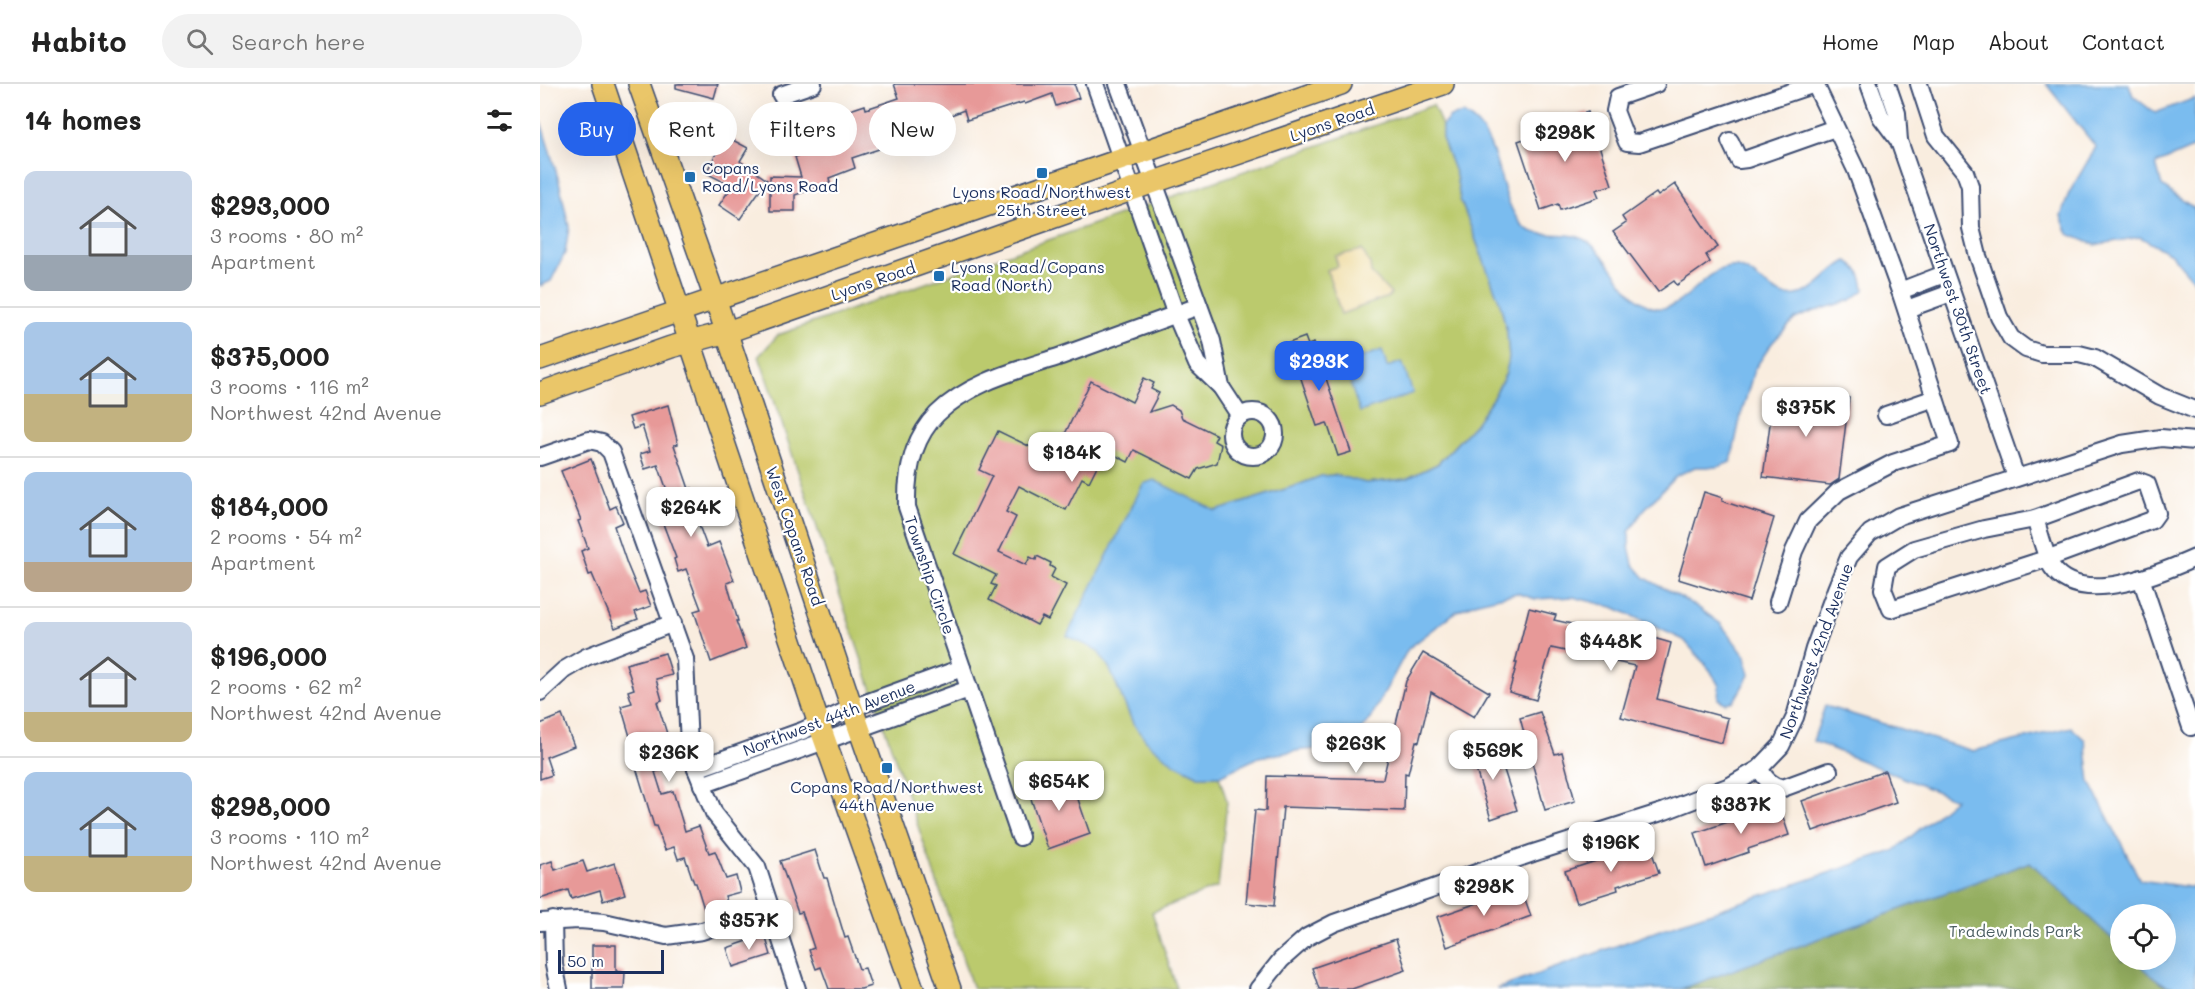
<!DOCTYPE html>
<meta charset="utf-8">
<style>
:root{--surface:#fff;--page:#f2f2f2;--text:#222;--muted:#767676;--line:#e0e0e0;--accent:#2563eb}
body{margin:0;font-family:Mali,sans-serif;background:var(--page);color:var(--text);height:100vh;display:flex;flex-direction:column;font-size:22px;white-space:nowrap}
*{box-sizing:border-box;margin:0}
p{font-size:20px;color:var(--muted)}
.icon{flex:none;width:33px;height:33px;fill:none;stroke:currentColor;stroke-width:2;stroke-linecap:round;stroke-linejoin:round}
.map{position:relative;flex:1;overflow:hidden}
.side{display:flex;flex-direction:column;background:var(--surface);width:540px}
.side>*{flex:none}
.hud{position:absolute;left:18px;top:18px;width:570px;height:54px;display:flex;gap:12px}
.fabs{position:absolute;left:1570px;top:820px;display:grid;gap:12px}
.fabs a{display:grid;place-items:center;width:66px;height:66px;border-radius:50%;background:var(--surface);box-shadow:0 6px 24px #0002;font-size:30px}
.scale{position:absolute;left:18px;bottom:15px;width:106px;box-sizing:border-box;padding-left:6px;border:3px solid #1b2f5e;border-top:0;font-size:16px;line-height:21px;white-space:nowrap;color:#1b2f5e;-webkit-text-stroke:4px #fff;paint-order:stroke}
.price{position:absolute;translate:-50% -51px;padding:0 14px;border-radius:12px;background:#fff;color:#222;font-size:20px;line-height:39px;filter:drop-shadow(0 2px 3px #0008)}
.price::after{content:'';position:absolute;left:50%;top:36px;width:18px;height:14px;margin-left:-9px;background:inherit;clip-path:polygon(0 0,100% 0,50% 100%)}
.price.active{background:var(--accent);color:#fff}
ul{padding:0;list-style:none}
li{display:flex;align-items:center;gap:18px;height:150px;padding:0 24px}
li+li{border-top:2px solid var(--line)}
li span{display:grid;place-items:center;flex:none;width:168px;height:120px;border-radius:12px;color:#555}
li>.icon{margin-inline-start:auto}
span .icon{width:72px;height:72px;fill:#fffc;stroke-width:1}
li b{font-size:26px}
h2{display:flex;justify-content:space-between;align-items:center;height:72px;padding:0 24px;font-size:26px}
.pill{padding:0 21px;border-radius:27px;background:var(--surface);box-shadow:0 6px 24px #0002;font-size:21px;line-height:54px}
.pill.active{background:var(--accent);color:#fff}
header{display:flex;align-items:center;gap:36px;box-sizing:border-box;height:84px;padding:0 30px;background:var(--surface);border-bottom:2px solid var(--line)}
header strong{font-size:28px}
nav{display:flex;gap:33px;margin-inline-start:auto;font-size:21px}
.search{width:420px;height:54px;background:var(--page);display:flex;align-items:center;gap:15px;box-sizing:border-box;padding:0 21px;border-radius:33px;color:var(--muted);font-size:22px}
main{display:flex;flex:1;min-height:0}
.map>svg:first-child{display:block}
.green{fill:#bbca6d;stroke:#6b7c66;stroke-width:1.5}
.forest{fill:#94ae60;stroke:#586e5f;stroke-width:1.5}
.sand{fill:#eeda9e;stroke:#84847e;stroke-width:1.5}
.water{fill:#7abcef;stroke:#4a76a6;stroke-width:1.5}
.building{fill:#e79998}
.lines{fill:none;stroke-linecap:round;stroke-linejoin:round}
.minor-casing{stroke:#3c4c71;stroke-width:20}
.major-casing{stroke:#3c4c71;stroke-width:24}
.minor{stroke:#fff;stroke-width:16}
.major{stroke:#eac669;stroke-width:21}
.poi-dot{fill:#1f6fb2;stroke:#fff;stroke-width:2}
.labels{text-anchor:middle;stroke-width:4.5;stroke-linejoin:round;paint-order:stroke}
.street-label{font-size:16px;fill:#1b2f5e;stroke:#fff}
.poi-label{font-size:16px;fill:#1b2f5e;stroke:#fff;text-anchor:start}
.park-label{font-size:16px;fill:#4b5e62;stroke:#fff}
</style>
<header>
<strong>Habito</strong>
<div class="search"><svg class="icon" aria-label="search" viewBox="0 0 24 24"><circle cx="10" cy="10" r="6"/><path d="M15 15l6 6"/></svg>Search here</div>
<nav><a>Home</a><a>Map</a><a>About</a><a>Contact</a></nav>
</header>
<main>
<section class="side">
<h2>14 homes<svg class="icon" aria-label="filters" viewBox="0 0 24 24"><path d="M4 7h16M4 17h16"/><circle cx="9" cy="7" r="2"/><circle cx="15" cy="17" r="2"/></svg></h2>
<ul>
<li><span style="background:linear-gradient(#c9d6e8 70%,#9aa5b1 0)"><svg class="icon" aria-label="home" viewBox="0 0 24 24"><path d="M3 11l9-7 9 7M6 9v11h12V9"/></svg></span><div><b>$293,000</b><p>3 rooms · 80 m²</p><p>Apartment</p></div></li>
<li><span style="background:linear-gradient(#a9c7e8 60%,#c2b280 0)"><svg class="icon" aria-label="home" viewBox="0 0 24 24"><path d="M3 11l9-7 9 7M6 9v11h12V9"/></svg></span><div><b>$375,000</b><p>3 rooms · 116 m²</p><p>Northwest 42nd Avenue</p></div></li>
<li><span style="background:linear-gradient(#a9c7e8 75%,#b9a48a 0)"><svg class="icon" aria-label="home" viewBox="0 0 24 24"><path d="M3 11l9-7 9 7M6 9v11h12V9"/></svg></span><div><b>$184,000</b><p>2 rooms · 54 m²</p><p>Apartment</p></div></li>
<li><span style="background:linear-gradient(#c9d6e8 75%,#c2b280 0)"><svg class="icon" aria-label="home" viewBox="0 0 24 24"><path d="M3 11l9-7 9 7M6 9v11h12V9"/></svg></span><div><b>$196,000</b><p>2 rooms · 62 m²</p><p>Northwest 42nd Avenue</p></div></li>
<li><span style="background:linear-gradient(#a9c7e8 70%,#c2b280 0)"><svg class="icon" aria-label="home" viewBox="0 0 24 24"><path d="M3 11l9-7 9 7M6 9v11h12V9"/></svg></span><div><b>$298,000</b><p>3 rooms · 110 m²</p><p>Northwest 42nd Avenue</p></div></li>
</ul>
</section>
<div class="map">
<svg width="1655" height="905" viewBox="0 0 1655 905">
<rect width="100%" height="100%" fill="#fff"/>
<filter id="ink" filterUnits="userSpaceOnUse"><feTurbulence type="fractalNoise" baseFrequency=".0167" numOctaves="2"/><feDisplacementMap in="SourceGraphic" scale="12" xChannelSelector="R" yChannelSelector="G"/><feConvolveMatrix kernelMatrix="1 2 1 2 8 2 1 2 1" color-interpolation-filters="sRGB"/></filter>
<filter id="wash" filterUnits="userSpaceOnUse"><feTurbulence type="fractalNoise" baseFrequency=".008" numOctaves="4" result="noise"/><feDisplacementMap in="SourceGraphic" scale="24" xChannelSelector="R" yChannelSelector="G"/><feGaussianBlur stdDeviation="1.35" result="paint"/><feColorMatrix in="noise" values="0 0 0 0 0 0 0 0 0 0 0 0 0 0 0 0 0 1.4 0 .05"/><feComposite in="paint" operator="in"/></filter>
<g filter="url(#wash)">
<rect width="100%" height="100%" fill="#f9eddf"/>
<!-- green -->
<path class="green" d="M893,21L902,42V54L916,91L920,115L960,219L967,248L969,274L966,289L954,312L935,340L897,380L866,395L825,399L795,391L781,392L755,402L676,427L614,397L528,552L557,566L569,583L593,639L635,680L659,692H679L687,717L678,803L612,828L637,905H433L219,272L238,251Z"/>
<!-- forest -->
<path class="forest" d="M1490,778L1581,863V876H1595L1622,900L1637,905H1141Z"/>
<!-- sand -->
<path class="sand" d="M822,166L830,180L831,189L851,210L848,213L801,230L787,186L798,182L795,172Z"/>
<!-- water -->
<g class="water">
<path d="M1506,0H1589L1593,12L1615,29L1655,14V63L1616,80L1622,102L1655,125V198L1631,170L1600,153L1555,161L1528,150L1521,132L1529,109L1556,63Z"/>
<path d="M923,30C963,50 955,108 981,140C995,157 1023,146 1041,154C1070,167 1081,213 1112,223C1141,233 1163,185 1190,183C1219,180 1231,226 1268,207C1282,200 1292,184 1307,177C1319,183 1323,193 1324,206L1311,216L1272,228L1255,235L1232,259L1214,286L1200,335L1191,378L1178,383H1155L1136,392L1102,428L1089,448V463L1093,480L1105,494L1156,522L1181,540L1205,572L1209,591L1194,617L1185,619L1178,615L1179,602L1170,586L1144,556L1073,523L1033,513L995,515L977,509L938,518L917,527L868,565L830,635L813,655L795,664L762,666L719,673L679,692H659L635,680L609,660L593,639L569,583L557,566L527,552L603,400L614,396L676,427L755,402L781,392L795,391L826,399L866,395L898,380L935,340L954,312L966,289L969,274L967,248L960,219L920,115L916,91L902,54V42L910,33Z"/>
<path d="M0,35L19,97L29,143L25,169L11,197L0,202Z"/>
<path d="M842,266L847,283L862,278L873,309L820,328L810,299L820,295L814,276Z"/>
<path d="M1285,622L1433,667L1531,643L1545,656L1550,698L1600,796L1655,804V905C1622,905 1618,897 1595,876H1626V831H1581V863L1490,778L1141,905H957L1142,838L1354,767L1415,715L1273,657Z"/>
</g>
<g id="blocks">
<!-- building -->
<g class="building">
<path d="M136,0H178L174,14L136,4Z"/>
<path d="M354,0H536L535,2L539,14L516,22L512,10L485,20L484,18L427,36L424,26L398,36L394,27L362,39L365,47L336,56L339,65L312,74L315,84L289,94L290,99L255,111V127H230V92L261,93L255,73L287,63L281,45L304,37L301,29L325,21L326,25L359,14Z"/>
<path d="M178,24L185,47L158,54L152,32Z"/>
<path d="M1048,28L1072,101L1056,106L1059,113L1020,126L1018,120L1001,126L978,57L993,52L992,47Z"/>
<path d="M185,52L208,64L200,77L227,96L200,135L179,121L192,102L166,89Z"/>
<path d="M1135,100L1178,163L1166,171L1170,178L1137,201L1134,197L1118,208L1073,148L1086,139L1082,133L1116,109L1118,112Z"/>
<path d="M765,253L768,261L774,259L811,368L798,372L787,339L777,342L749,259Z"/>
<path d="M604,294L614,299L611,305L619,309L609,328L631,321L639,326L642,334L677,351L674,357L681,361L677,379L658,385L652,395L594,366L588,378L565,366L549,398L542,394L526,426L479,402L466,428L476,433L459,468L486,481L490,473L496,476L497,472L511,479L510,482L515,485L511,493L526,501L508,536L502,533L497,541L449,516L456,502L451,500L456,491L414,470L452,392L439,386L458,347L513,374L551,297L592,318Z"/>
<path d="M1241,305L1309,314L1299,395L1290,401L1223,393L1232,325H1234L1236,311H1240Z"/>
<path d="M128,321L138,360L134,361L149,405L152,404L155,413L163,411L167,423L154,428L167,463L179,458L194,496L187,499L198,537H196L206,564L171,578L154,527L161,525L146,485L138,488L134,475L136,474L114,416L129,412L118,381L105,385L100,370L110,367L102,342L93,345L89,333Z"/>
<path d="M51,375L70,425L76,422L83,438L74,442L87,480L99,509L105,507L111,522L95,528L98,535L75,544L52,490L49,491L41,467L48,464L38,437L41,436L21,387Z"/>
<path d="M1164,408L1183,414L1182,417L1234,434L1209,517L1138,495Z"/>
<path d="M989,524L1016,531L1014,536L1102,556L1103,551L1131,559L1117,615L1188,634L1182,659L1081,633L1095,582L1011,564L996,616L969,608L977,579H975Z"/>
<path d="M125,569L132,591L116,595L122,616L117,618L128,653L121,655L128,676L122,678L124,685L115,688L122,710L133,707L145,747L159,742L169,769L175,767L186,795L196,792L200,808L185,812L188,821L165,828L156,799H154L145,773L138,775L134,763L125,766L116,742H114L91,667L94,666L81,622L92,619L88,607L94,605L86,580Z"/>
<path d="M883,569L949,608L934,633L891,608L879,658L876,657L868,690L865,689L864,727L743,723L734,822L706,819L715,726L726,727L727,692L843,695L866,597Z"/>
<path d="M1000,628L1015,670L1022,668L1035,717L1005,726L980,634Z"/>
<path d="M22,631L34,662L6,673L12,691L0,695V640Z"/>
<path d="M955,658L977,726L951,735L930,666Z"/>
<path d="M1345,687L1356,718L1273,747L1262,717Z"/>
<path d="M530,692L550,750L508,765L488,706Z"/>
<path d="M1239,721L1249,751L1208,765L1209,768L1166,783L1155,749Z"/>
<path d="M1109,760L1119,789L1077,802L1078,806L1036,819L1025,787Z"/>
<path d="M275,766L284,794H287L305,854L308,853L319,885L325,884L331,902L321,905H289L281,883L276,885L269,866L274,864L262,828L258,829L240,777Z"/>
<path d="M12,777L15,786L43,777L47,788L75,779L85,810L63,817L60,806L31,815L28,806L0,815V781Z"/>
<path d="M981,804L991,832L907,863L897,833Z"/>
<path d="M225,851L231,871L193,883L187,864Z"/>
<path d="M856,855L866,886L812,905H779L772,884Z"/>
<path d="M52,861H76V887L85,888L84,905H52Z"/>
</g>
</g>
</g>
<g filter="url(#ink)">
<use href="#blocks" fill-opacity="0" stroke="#3c4c71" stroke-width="1.5"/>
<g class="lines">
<!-- minor casing -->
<g class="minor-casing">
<g id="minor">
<path d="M555,0L636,231L657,280L681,303L700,332"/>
<path d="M578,0L672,257L681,303"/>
<path d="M1116,0L1078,13L1075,27L1087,58L1099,59L1275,0"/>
<path d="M1329,0L1341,33L1359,57"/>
<path d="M1347,0L1357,29L1359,57L1476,393"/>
<path d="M1379,0L1396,52L1425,88L1430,102L1431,144L1438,172L1459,233L1471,254L1486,265L1502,270H1539L1555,274L1620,312L1655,326"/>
<path d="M241,11L273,0"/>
<path d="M1190,57L1199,76L1207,75L1295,44"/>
<path d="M1360,207L1404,190"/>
<path d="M1367,225L1411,209"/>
<circle cx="713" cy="350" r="22"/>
<path d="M1346,331L1395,314"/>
<path d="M0,373L49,356L62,359L71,368L145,575L149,662L156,685L174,729L217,783L257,905"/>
<path d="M1599,397L1607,400L1617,429L1612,436L1509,474L1351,525L1343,505L1347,482L1374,465L1444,445L1495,435Z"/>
<path d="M1495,435C1500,449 1505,472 1512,483C1540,524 1621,489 1655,474"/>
<path d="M1601,494L1651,643"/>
<path d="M1238,518L1254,467L1268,437L1299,407L1353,379L1410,360L1360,207L1316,86L1275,0"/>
<path d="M0,608L24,586L46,573L133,539"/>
<path d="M156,685L262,647L312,624L422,584"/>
<path d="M1219,685C1226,695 1231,702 1243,704L1289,687"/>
<path d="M162,701L429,605"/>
<path d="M480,753L367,423C366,389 372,355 397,330C429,298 479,286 521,272C567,255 613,239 659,222"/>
<path d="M13,836L14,881L19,905"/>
<path d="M0,838L39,836L64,838L126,852L162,847L230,825"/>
<path d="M718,905L741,876L767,853L794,839L993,769L1125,727L1190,702L1219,685L1241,662L1255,633L1274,565L1296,505L1309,473L1330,449L1359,432L1582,360L1621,354L1655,357"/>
</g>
</g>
<!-- major casing -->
<g class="major-casing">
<g id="major">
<path d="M63,0L279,640L373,905"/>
<path d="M99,0L175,214L312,624L410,905"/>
<path d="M0,275L801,0"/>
<path d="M0,309L131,263L187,248L614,98L903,0"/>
</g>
</g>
<!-- minor -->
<use href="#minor" class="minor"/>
<!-- major -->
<use href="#major" class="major"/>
</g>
</g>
<!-- markers -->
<g class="poi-dot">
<rect x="496" y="83" width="12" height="12" rx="3"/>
<rect x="144" y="87" width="12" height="12" rx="3"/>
<rect x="393" y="186" width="12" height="12" rx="3"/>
<rect x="341" y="678" width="12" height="12" rx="3"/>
</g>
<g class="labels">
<!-- street labels -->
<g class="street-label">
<text transform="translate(792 38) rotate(-19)" y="6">Lyons Road</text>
<text transform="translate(333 197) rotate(-19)" y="6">Lyons Road</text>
<text transform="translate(1418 225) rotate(71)" y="6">Northwest 30th Street</text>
<text transform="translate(255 452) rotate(71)" y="6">West Copans Road</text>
<text transform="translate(390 491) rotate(71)" y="6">Township Circle</text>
<text transform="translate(1276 567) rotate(-70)" y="6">Northwest 42nd Avenue</text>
<text transform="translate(289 634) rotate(-21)" y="6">Northwest 44th Avenue</text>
</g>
<!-- poi labels -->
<g class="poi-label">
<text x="162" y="90">Copans<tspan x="162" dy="18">Road/Lyons Road</tspan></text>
<text x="502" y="114" text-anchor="middle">Lyons Road/Northwest<tspan x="502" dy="18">25th Street</tspan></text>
<text x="411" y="189">Lyons Road/Copans<tspan x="411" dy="18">Road (North)</tspan></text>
<text x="347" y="709" text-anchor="middle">Copans Road/Northwest<tspan x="347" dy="18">44th Avenue</tspan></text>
</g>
<!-- park labels -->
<g class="park-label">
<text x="1475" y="853">Tradewinds Park</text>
</g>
</g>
</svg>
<div class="fabs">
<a><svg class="icon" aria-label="locate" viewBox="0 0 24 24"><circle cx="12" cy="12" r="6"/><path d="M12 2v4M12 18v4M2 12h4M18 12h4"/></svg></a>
</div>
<div class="scale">50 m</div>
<b class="price" style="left:1025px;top:79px">$298K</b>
<b class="price active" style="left:779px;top:308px">$293K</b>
<b class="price" style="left:1266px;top:354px">$375K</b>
<b class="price" style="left:532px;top:399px">$184K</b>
<b class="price" style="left:151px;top:454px">$264K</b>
<b class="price" style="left:1071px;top:588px">$448K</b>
<b class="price" style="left:816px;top:690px">$263K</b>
<b class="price" style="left:953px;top:697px">$569K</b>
<b class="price" style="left:129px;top:699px">$236K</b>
<b class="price" style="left:519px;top:728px">$654K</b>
<b class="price" style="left:1201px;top:751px">$387K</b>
<b class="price" style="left:1071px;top:789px">$196K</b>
<b class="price" style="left:944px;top:833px">$298K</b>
<b class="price" style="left:209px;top:867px">$357K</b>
<div class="hud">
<a class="pill active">Buy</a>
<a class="pill">Rent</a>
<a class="pill">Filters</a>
<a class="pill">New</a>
</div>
</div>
</main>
